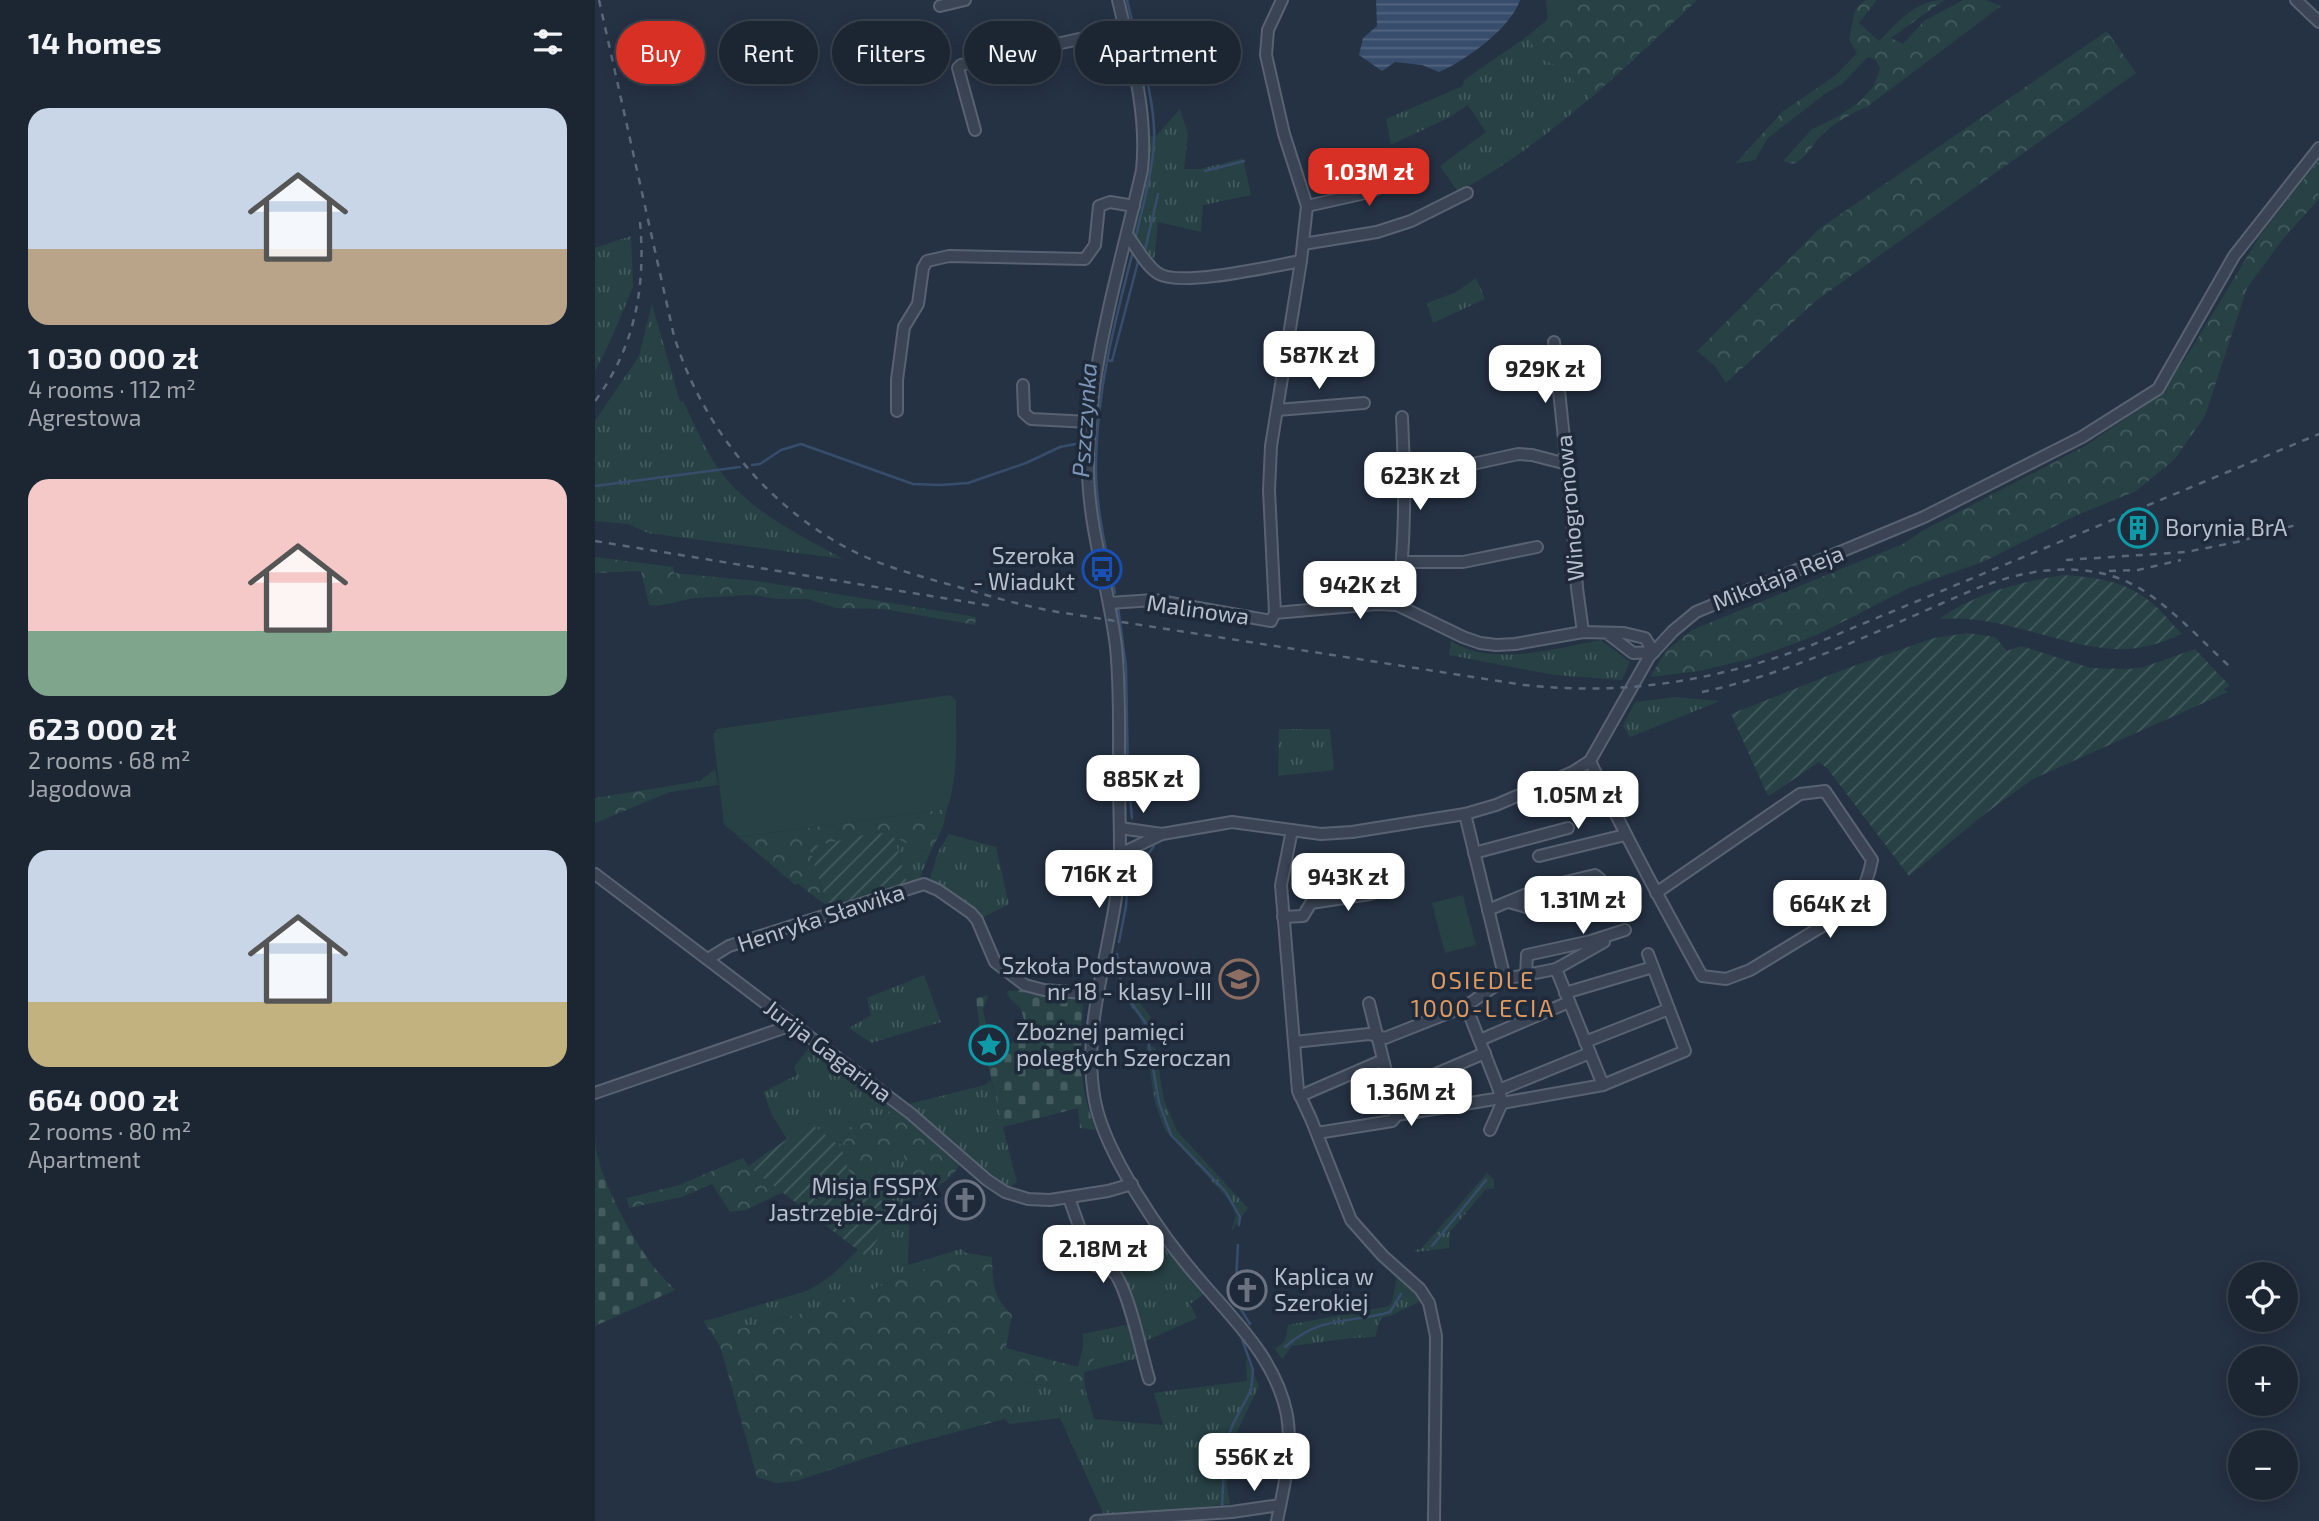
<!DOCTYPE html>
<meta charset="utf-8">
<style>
:root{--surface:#1c2633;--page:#29323f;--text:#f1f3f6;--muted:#a0a5ac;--line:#3a434e;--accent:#d93025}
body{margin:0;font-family:"Exo 2",sans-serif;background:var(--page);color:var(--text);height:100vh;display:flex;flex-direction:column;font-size:26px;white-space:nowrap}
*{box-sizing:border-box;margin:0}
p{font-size:23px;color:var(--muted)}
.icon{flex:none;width:38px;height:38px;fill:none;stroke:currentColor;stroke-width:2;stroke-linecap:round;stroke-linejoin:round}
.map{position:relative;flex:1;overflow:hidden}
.panel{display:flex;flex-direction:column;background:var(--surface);width:595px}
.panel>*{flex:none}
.banner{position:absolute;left:21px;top:21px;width:665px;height:63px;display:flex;gap:14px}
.buttons{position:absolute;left:1633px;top:1262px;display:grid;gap:14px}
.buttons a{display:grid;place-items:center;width:70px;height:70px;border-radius:50%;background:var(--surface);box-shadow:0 4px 18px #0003,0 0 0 2px var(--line);font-size:35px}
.price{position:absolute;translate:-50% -60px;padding:0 16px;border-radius:14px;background:#fff;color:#222;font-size:23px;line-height:46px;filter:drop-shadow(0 2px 4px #0008)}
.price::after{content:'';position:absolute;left:50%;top:42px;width:21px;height:16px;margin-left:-10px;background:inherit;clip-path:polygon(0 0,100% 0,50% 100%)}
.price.current{background:var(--accent);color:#fff}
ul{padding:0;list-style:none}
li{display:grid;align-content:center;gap:14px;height:371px;padding:0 28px}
li span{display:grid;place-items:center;height:217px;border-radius:21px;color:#555}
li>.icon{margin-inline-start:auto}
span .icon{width:126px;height:126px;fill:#fffc;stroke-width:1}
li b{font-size:30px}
h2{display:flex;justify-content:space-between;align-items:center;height:84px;padding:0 28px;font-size:30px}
.chip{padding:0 24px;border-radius:32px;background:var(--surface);box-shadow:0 4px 18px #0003,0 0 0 2px var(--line);font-size:24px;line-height:63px}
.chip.current{background:var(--accent);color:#fff}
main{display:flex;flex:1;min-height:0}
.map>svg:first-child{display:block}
.grass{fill:url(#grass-tufts)}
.forest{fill:url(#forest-crowns)}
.cemetery{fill:url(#cemetery-stones)}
.garden{fill:url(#garden-furrows)}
.pitch{fill:#274145}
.water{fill:url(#water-rules)}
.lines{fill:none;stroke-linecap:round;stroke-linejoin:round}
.stream{stroke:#384d6c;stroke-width:2.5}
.minor-casing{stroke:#586271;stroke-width:14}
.minor{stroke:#3a4454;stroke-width:10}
.rail{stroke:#5b687b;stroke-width:2.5;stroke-dasharray:7 7;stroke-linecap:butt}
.labels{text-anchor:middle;stroke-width:7;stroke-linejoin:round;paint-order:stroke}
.street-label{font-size:23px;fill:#b7bfcd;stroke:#1e2939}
.poi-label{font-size:23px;fill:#b7bfcd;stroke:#1e2939;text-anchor:start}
.water-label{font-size:24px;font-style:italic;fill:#7c95b6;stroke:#1e2939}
.neighbourhood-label{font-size:24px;letter-spacing:2px;fill:#dd9962;stroke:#1e2939}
</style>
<main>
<section class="panel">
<h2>14 homes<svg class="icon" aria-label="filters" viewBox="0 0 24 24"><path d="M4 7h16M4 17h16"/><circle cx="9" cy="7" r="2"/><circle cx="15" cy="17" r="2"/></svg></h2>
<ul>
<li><span style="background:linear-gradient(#c9d6e8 65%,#b9a48a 0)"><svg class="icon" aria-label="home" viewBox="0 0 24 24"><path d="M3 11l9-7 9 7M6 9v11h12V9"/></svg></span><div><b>1 030 000 zł</b><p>4 rooms · 112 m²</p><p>Agrestowa</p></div></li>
<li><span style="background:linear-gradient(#f6c9c9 70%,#7fa58c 0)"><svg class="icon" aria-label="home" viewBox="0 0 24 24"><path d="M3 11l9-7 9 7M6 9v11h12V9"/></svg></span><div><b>623 000 zł</b><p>2 rooms · 68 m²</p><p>Jagodowa</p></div></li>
<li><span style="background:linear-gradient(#c9d6e8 70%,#c2b280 0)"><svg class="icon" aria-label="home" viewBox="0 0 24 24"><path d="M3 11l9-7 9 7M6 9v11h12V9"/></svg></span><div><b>664 000 zł</b><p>2 rooms · 80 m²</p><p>Apartment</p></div></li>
</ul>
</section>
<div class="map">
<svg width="1724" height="1521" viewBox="0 0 1724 1521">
<defs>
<pattern id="grass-tufts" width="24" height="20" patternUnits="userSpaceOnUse" patternTransform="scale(1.75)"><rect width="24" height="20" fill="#274145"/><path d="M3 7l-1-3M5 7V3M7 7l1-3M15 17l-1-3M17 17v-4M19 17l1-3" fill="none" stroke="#445b5f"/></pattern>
<pattern id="forest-crowns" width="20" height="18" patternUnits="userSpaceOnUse" patternTransform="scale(1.75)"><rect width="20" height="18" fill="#274145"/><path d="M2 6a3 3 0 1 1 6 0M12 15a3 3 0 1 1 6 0" fill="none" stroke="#445b5f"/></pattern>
<pattern id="cemetery-stones" width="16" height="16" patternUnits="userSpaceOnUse" patternTransform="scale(1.75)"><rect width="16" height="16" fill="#274145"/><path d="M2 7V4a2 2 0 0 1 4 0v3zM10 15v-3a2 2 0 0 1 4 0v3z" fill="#445b5f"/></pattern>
<pattern id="garden-furrows" width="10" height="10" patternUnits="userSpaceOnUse" patternTransform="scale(1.75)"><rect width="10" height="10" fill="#274145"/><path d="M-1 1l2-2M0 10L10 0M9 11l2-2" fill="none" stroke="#445b5f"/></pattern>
<pattern id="water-rules" width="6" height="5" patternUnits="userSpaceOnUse" patternTransform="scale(1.75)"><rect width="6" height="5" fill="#384d6c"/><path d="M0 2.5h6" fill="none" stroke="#536580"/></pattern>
</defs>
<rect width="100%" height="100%" fill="#253244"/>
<!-- grass -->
<g class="grass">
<path d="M951,0H1102C1028,70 953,143 863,192L845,166L891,132L873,105L853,118L796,145L791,119L868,86L869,80L953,22Z"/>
<path d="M585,109L593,134L589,169H605L648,158L656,195L608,205L606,232L563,222L559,263L537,235L551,172L554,137L562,135Z"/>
<path d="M36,236L38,287L15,342L0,371V248Z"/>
<path d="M881,278L890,299L838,323L832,303L861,292Z"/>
<path d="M57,304L85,402L88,401C99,423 109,448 123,468C153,511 204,534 248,559L53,533L33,524L0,521V421L44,356Z"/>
<path d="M1006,640L1035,662L1027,680L959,675L854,655L856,641C899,668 959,648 1006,640Z"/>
<path d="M1080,697L1125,701L1035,737L1028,726L1040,702Z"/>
<path d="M684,729H735L739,770L683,776Z"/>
<path d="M354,834L401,847L414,904L385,919L335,878L343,852Z"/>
<path d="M299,837L325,850L336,851L327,872L325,882L313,887Z"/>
<path d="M329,975L346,1022L276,1043L254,1028L276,1015L272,998Z"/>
<path d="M520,980L532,984L534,989L555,1016L559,1041H551L546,1020L524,990Z"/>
<path d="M216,1045L300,1107L283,1120L259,1125L246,1147L215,1123L192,1139L177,1115L168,1092L202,1075L199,1067Z"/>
<path d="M551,1046L560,1047L569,1100L582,1131L653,1208L636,1232L641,1215L635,1201L570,1130L560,1103Z"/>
<path d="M396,1080L422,1182L413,1188L401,1181L314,1104L390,1085Z"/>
<path d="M310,1145L309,1175L315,1199L313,1265L366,1249L371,1253C294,1283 216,1316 134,1331L121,1318L214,1290L237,1275L263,1250L273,1256L299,1212L271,1187Z"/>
<path d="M892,1173L899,1179V1188L890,1190L855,1232L854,1248L821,1252L818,1250L826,1249Z"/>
<path d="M567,1245L608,1295L595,1304L602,1318L548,1342L523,1267Z"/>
<path d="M803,1271L826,1301L795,1316L786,1318L780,1337L757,1338L697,1346L687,1359L680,1349L690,1341L693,1325L794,1306L797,1302Z"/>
<path d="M536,1324L544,1358L489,1372L488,1334Z"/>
<path d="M651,1358L664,1386L634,1448L632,1487L635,1504L510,1517L465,1418L414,1424L419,1414L425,1383L490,1388L499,1419L568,1425L559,1393L652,1381Z"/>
</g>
<!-- forest -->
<g class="forest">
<path d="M975,0H1102L995,99L966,68L948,60L932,37Z"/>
<path d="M1270,0H1282L1264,23L1284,41C1303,22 1320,0 1349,0L1296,38L1308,44L1329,21L1368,0H1391L1406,6L1272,107C1255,114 1238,123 1225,137C1214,149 1214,156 1198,164L1188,161L1217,129L1242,117L1264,102L1278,87L1285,69L1281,60L1273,57L1247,84L1230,94L1173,138L1160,160L1140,164L1187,112L1241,75L1262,53L1254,40L1260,10Z"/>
<path d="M1512,31L1541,73L1222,300L1131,383L1120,366L1102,351L1224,229Z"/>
<path d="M1724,160V199L1688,239L1652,288L1610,416L1579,460L1541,491L1480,516L1390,561L1314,588L1224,634L1201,643L1155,659L1104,671L1055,677L1071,651L1097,630L1310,543L1327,531L1490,446L1558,400L1573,384L1597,348L1664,237Z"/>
<path d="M0,557L78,567L79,573L162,581L381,617L380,625L289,609L241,608L213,599H183L158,595L99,598L62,606L54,605L46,571L0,573Z"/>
<path d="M120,769L123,785L75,792L0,823V798L105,781Z"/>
<path d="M352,809L348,827L336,851L325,850L295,835L214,847L233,907L203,884L200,885L140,834L145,837Z"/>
<path d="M300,1107L365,1164C355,1183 334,1192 315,1199L309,1175V1146L271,1187L253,1172L246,1147L259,1125L283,1120Z"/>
<path d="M148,1158L153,1166L188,1192L151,1210L135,1212L117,1184L87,1197L34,1208L32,1198L84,1185Z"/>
<path d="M371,1253L397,1257C398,1283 397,1296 417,1315L411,1348L483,1367L489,1343L500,1358L489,1372L490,1388L425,1383L419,1414L414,1424L410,1419L402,1421L298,1449L201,1481L181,1483L162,1477L125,1346L108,1321L121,1318L134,1331C216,1316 294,1283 371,1253Z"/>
</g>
<!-- cemetery -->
<g class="cemetery">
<path d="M427,990L441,995L483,997L488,1003C485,1053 482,1083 501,1130L485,1128L483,1108L408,1127L385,1032L381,998L393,995L388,1010L396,1044L410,1045L412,1049L416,1048L415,1045L429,1031L436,1029L435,1024L430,1023L426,1009L412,995L413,991Z"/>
<path d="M0,1138C1,1173 34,1232 55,1262C62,1272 72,1281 80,1290L0,1326Z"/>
</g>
<!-- garden -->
<g class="garden">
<path d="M1468,575C1498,577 1526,580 1552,599C1565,608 1576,623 1587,634C1567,643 1542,651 1519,649C1459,645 1408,614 1344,619C1380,593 1425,582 1468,575Z"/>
<path d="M1373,633L1400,637L1412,651L1426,646L1496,668L1534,669L1549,667L1600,649L1635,686L1629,689L1633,692L1438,779L1391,813L1314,876L1232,768L1224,762L1174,796L1172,794L1136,714L1250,669L1339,638Z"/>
<path d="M290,833L299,837L313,887L234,910L214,847L274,834Z"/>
<path d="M215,1123L246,1147L254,1172L299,1212L272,1257L153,1166Z"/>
</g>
<!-- pitch -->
<g class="pitch">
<path d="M355,695L361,700C361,737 364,774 352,809L145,837L129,825L118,734L122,729Z"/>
<path d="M868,895L881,945L850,953L837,903Z"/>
</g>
<!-- water -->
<path class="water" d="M781,0H925C916,28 870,61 844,72L827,65L800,62L787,71L764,55L768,38L782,26Z"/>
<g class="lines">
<!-- stream -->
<g class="stream">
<path d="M532,0C541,40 561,100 559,139C558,172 548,204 541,236"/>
<path d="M610,171L649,161"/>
<path d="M550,250L563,194"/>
<path d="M512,360L517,361L544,258"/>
<path d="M157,465L165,464L186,450L206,444L318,484L345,485L373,483L431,463L465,447L486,443"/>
<path d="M0,486L145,467"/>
<path d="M520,593C511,550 500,505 501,461C502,389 520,321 538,251"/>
<path d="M523,607L531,667L533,777L537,818"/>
<path d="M534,869L552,856L559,846"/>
<path d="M524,942L531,906L534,863"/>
<path d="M522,954L527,990L550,1022L564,1103L576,1135L630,1191L645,1217L644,1225"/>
<path d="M643,1245L641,1280L637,1295L655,1324"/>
<path d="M837,1246L891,1180"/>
<path d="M690,1347C726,1315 753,1324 795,1312L806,1294"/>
<path d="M627,1509L630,1444L638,1424L656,1390L658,1370L647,1339"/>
</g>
<!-- minor casing -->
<g class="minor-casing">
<g id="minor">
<path d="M523,0C536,56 553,111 547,170C525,267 492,371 493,471C494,531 514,588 521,647C525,687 524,728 524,768C524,797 525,826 525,854C523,937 484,1018 500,1101C510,1154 568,1238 604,1279C639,1320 681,1359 692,1415C698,1450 689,1487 682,1521"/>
<path d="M1701,0L1724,22"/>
<path d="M345,6L370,0"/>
<path d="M380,130L363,68L366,65L530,29"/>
<path d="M712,206L770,193L823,173"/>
<path d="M533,236C542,248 551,266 564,274C587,287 677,266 706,261"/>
<path d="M708,244L782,232L816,221L872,193"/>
<path d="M959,342L977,516L982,588L988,632"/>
<path d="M428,385L429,413L436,419L495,422"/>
<path d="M682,410L769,403"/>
<path d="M302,411V380L309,327L323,304L328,268L332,261L354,256L490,259L500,245L504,206L515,202L539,206"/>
<path d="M809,479L923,454L937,455L972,464"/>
<path d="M808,562H868L942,547"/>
<path d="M514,603L559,600L676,621L680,613L782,604L802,605L868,637L885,643L901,645L920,644L988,632L1029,633L1050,638L1059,652L1038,653L1012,633"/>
<path d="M802,605C811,543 810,480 807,417"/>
<path d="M680,613L674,490L676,446L706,261L712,206L689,134L671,55L673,30L687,0"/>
<path d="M995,761C1029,834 1068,905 1107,976L1131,979L1155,970L1239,919C1264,901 1271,889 1277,860L1230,791L1205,794L1061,893"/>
<path d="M870,814L910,979L871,1006L904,1090L907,1103L895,1130"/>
<path d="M525,828L567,834"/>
<path d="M697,830L686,885L703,1091L716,1119L756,1220L788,1256L825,1289L834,1303L841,1336L839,1521"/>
<path d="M879,853L973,828"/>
<path d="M525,854L567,834L637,822L726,834L757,832L870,814L901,805L978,772L995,761L1054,657L1078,631L1101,612L1329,517L1487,437L1563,389L1639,256L1724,148"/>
<path d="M944,856L1030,835"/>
<path d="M0,874L315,1113L392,1180L410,1192L433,1199L455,1200L513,1191L537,1184"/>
<path d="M893,910L946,888L1000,875L1005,879L1008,889L1004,898L948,912L914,902"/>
<path d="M688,917L708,916L716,903L775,894L788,889L797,873"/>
<path d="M113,959L134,946L329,884L343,890L376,913L382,920L400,962L430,985L449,990L503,994"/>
<path d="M961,969L1009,942"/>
<path d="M931,975L932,955L996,941L1030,930"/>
<path d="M970,993L1058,967"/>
<path d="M774,1003L802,1115"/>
<path d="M885,1040L974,1002"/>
<path d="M699,1042L774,1034L790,1038L871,1006"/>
<path d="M990,1042L1074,1009"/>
<path d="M1008,1085L1090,1051L1053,954"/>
<path d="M904,1090L995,1053"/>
<path d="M0,1093L197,1025"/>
<path d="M796,1093L890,1053"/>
<path d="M705,1096L788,1060"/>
<path d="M907,1103L1008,1085L961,969L910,979"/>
<path d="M722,1133L797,1121L802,1115L906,1098"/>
<path d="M474,1198L490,1243L494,1263C500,1267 509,1266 515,1269C532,1278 547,1358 554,1379"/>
<path d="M501,1521L637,1512L685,1505"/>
</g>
</g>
<!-- minor -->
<use href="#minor" class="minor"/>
<!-- rail -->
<g class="rail">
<path d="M4,0L79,336C108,429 175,511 264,554C294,568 327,577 360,586C394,596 428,606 463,612L929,685C1029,696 1118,681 1212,647L1724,434"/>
<path d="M0,401C40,347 51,287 45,222"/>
<path d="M0,541L397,606"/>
<path d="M1471,560L1591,552L1642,542L1704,524"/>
<path d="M1514,571L1543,570L1586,560"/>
<path d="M1394,584C1444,566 1503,561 1549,591C1581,612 1607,641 1634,666"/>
<path d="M1107,692C1204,672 1298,623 1390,585"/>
</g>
</g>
<!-- icons -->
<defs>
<g id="building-ring" transform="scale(2.0125)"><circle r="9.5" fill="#1e2939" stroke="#0f9aa8" stroke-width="1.5"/><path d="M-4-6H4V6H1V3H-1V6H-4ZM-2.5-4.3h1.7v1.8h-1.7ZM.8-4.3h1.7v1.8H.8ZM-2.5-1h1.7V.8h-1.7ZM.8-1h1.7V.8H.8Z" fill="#0f9aa8"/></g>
<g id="bus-ring" transform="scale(2.0125)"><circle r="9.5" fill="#1e2939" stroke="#1a4fb4" stroke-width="1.5"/><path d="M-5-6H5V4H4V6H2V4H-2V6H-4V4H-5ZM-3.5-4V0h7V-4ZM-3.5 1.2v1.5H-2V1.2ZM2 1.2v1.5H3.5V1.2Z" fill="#1a4fb4"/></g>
<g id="school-ring" transform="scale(2.0125)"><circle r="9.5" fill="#1e2939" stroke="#8d6e63" stroke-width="1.5"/><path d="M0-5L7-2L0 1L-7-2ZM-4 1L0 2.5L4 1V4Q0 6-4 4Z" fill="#8d6e63"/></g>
<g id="sight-ring" transform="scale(2.0125)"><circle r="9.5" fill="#1e2939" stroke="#0f9aa8" stroke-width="1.5"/><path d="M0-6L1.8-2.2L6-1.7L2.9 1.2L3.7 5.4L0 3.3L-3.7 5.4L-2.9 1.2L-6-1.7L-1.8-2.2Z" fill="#0f9aa8"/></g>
<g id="church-ring" transform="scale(2.0125)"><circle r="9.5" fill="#1e2939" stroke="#6b7280" stroke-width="1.5"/><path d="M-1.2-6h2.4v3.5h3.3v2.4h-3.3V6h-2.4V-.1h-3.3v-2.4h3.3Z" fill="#6b7280"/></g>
</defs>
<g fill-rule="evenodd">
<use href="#building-ring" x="1543" y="528"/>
<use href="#bus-ring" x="507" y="569"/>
<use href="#school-ring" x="644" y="979"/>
<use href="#sight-ring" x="394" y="1045"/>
<use href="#church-ring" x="370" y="1200"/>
<use href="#church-ring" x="652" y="1290"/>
</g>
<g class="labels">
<!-- street labels -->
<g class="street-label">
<text transform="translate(975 508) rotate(-95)" y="8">Winogronowa</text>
<text transform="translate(1183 578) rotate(-22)" y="8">Mikołaja Reja</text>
<text transform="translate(603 610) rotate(8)" y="8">Malinowa</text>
<text transform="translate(226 918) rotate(-18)" y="8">Henryka Sławika</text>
<text transform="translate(233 1051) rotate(37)" y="8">Jurija Gagarina</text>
</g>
<!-- poi labels -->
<g class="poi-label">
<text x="1570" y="536">Borynia BrA</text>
<text x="480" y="564" text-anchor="end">Szeroka<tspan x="480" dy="26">- Wiadukt</tspan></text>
<text x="617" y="974" text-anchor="end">Szkoła Podstawowa<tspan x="617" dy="26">nr 18 - klasy I-III</tspan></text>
<text x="421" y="1040">Zbożnej pamięci<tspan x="421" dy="26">poległych Szeroczan</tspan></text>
<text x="343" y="1195" text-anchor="end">Misja FSSPX<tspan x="343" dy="26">Jastrzębie-Zdrój</tspan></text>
<text x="679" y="1285">Kaplica w<tspan x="679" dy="26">Szerokiej</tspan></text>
</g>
<!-- water labels -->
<g class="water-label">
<text transform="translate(490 420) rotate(-86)" y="8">Pszczynka</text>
</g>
<!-- neighbourhood labels -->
<g class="neighbourhood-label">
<text x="888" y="989">OSIEDLE<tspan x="888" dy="28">1000-LECIA</tspan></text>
</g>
</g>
</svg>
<div class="buttons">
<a><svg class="icon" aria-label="locate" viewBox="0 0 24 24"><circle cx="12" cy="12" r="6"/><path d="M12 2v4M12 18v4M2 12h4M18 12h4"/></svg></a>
<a>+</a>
<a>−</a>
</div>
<b class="price current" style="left:774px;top:208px">1.03M zł</b>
<b class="price" style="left:724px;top:391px">587K zł</b>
<b class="price" style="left:950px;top:405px">929K zł</b>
<b class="price" style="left:825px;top:512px">623K zł</b>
<b class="price" style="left:765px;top:621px">942K zł</b>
<b class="price" style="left:548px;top:815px">885K zł</b>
<b class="price" style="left:983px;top:831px">1.05M zł</b>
<b class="price" style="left:504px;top:910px">716K zł</b>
<b class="price" style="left:753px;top:913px">943K zł</b>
<b class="price" style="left:988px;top:936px">1.31M zł</b>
<b class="price" style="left:1235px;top:940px">664K zł</b>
<b class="price" style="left:816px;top:1128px">1.36M zł</b>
<b class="price" style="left:508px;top:1285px">2.18M zł</b>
<b class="price" style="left:659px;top:1493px">556K zł</b>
<div class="banner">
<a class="chip current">Buy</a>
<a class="chip">Rent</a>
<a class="chip">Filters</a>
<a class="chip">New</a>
<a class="chip">Apartment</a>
</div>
</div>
</main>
